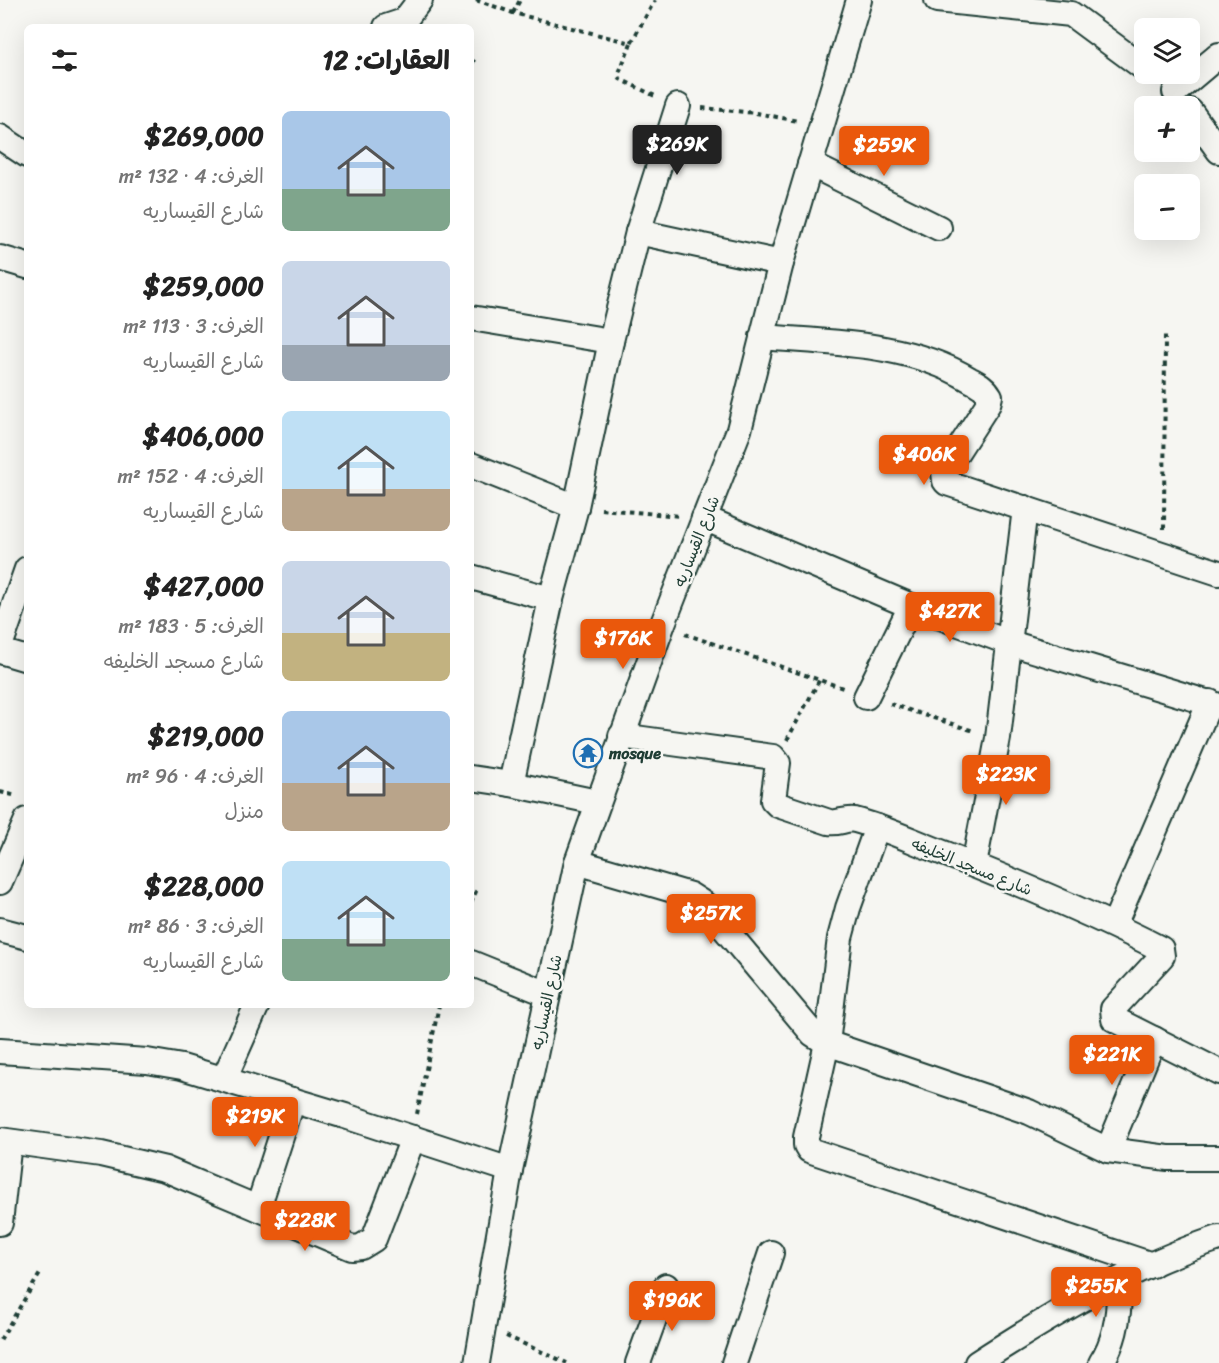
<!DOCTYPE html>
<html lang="ar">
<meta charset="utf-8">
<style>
:root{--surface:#fff;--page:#f6f6f6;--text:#222;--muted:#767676;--accent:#ea580c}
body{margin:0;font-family:Sriracha,"Playpen Sans Arabic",sans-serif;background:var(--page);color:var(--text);direction:rtl;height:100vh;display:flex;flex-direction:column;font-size:22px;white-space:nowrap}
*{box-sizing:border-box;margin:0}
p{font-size:20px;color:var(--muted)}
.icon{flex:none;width:33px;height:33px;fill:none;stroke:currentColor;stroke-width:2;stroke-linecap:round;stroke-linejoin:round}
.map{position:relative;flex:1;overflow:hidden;direction:ltr}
.drawer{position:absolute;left:24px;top:24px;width:450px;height:984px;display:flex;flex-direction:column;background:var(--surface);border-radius:9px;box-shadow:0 6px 24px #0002;direction:rtl}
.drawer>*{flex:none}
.buttons{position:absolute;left:1134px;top:18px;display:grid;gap:12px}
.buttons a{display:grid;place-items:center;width:66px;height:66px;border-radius:9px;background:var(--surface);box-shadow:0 6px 24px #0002;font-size:30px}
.price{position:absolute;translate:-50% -51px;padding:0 14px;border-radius:6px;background:var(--accent);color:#fff;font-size:20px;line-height:39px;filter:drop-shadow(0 2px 3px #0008)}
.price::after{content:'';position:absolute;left:50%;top:36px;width:18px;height:14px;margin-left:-9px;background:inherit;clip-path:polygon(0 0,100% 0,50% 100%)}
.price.current{background:#222;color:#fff}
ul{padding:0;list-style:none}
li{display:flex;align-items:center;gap:18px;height:150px;padding:0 24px}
li span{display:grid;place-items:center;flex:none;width:168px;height:120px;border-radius:9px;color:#555}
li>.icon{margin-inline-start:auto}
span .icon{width:72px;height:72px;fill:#fffc;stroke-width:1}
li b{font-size:26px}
h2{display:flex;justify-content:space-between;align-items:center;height:72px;padding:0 24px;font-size:26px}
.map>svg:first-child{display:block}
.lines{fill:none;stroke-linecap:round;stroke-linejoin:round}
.minor-casing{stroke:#1f3d34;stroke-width:28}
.path{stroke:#1f3d34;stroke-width:4;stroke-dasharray:4.5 4.5;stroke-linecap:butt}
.minor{stroke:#f6f6f2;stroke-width:24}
.labels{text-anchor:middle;stroke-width:5;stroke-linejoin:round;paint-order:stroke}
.street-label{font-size:16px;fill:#1f3d34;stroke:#f6f6f2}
.poi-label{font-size:16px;font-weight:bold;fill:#1f3d34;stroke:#f6f6f2;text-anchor:start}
</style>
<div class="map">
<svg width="1219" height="1363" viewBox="0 0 1219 1363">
<rect width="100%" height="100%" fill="#f6f6f2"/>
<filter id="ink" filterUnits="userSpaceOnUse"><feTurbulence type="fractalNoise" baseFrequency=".0167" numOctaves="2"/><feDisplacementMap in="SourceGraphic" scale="12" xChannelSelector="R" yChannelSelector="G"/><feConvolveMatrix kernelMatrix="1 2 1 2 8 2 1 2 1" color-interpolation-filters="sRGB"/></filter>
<g filter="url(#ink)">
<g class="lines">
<!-- minor casing -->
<g class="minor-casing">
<g id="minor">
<path d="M937,0L1071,14L1144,68"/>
<path d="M386,27L404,21L420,0"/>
<path d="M1175,92L1219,55"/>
<path d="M1190,111L1219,151"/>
<path d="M0,137L27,155"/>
<path d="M810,164L939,228"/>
<path d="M638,232L781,263"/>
<path d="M0,258L27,266"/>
<path d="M471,318L611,341"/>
<path d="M762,337C831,343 908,342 969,379C978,384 985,387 990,396L988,404L944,472L945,481L947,483L1219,573"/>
<path d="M471,465L576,507"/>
<path d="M704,518L911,606L1010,643L1219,706"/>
<path d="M471,577L551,599"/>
<path d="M0,646L27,569"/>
<path d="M0,651L27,659"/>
<path d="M866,697L911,606"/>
<path d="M621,736L773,757L778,763L773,800L778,805L829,822C838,824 846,818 855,820C886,828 916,843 946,854C1019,883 1091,913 1161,949L1162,956L1113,1009L1114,1019L1219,1072"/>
<path d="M471,778L511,784"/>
<path d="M597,802L511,784L551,599L576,507L611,341L638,232L678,106"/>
<path d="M877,827L848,908L840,938L827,1043L806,1137V1145L809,1150L1152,1265"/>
<path d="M577,862L690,895L704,904L813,1034L827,1043L1029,1112L1108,1150L1168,1158H1219"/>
<path d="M974,865L998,738L1025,508"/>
<path d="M0,882L27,820"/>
<path d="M1114,925L1210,702"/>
<path d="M0,930L27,937"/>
<path d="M471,963L548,994"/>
<path d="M0,1051L147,1061L182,1067L345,1116L510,1170"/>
<path d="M224,1079L257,1005"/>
<path d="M0,1140L101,1154L165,1169L352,1248L361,1247L374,1239L413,1138"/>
<path d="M1108,1150L1154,1039"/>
<path d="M258,1208L293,1100"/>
<path d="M0,1223L9,1142"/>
<path d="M477,1363L510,1170L577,862L662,626L739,430L781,263L859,0"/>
<path d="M638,1363L666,1286"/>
<path d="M734,1363L771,1253"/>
<path d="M977,1363C1053,1314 1133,1266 1219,1238"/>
<path d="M1101,1363C1117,1339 1120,1309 1119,1281"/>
</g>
</g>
<!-- path -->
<g class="path">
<path d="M476,0L513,13L631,43L655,0"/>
<path d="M513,13L520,0"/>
<path d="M631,43L619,73L620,79L655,96"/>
<path d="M471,60L478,64"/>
<path d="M702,108L756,113L798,121"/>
<path d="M601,509L680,516"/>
<path d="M1164,529L1165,333"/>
<path d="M685,634L843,688"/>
<path d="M890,704L974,731"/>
<path d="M787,740L820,679"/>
<path d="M0,792L17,796"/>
<path d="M471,903L477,889"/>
<path d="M417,1114L439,1005"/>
<path d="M506,1336L567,1363"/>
<path d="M0,1340L41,1272"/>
</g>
<!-- minor -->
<use href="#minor" class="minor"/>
</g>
</g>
<!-- icons -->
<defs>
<g id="temple-ring" transform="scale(1.5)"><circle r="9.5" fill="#f6f6f2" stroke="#1f6fb2" stroke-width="1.5"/><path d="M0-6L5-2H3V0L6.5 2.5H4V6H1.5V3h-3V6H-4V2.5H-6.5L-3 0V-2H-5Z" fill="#1f6fb2"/></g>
</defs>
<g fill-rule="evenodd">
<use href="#temple-ring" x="588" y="753"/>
</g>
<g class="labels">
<!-- street labels -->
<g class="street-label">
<text transform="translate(696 541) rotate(-68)" y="6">شارع القيساريه</text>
<text transform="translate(972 866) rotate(22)" y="6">شارع مسجد الخليفه</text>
<text transform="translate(546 1002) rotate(-78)" y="6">شارع القيساريه</text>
</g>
<!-- poi labels -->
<g class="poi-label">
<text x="609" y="759">mosque</text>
</g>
</g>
</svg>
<div class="buttons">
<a><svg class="icon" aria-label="layers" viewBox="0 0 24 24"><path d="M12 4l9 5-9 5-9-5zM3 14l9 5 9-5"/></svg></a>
<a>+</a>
<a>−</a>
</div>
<b class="price current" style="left:677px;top:176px">$269K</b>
<b class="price" style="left:884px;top:177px">$259K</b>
<b class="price" style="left:924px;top:486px">$406K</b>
<b class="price" style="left:950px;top:643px">$427K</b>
<b class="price" style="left:623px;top:670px">$176K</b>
<b class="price" style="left:1006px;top:806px">$223K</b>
<b class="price" style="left:711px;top:945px">$257K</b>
<b class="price" style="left:1112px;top:1086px">$221K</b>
<b class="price" style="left:255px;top:1148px">$219K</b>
<b class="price" style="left:305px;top:1252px">$228K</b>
<b class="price" style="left:1096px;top:1318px">$255K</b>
<b class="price" style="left:672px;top:1332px">$196K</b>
<section class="drawer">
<h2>العقارات: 12<svg class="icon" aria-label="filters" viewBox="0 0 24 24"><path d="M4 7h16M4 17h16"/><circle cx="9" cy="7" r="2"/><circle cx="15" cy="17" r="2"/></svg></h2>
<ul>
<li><span style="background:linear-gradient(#a9c7e8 65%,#7fa58c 0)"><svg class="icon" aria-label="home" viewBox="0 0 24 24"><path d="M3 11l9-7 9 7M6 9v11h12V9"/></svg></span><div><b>$269,000</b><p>الغرف: 4 · 132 m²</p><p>شارع القيساريه</p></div></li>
<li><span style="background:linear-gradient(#c9d6e8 70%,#9aa5b1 0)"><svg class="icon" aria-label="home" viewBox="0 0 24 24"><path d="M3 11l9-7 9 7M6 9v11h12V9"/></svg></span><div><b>$259,000</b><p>الغرف: 3 · 113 m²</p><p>شارع القيساريه</p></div></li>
<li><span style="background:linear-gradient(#bfe0f5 65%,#b9a48a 0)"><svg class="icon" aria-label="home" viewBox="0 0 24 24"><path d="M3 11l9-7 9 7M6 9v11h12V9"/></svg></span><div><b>$406,000</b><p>الغرف: 4 · 152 m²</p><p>شارع القيساريه</p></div></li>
<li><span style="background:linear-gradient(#c9d6e8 60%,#c2b280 0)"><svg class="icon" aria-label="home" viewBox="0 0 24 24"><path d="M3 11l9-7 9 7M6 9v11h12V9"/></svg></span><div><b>$427,000</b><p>الغرف: 5 · 183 m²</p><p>شارع مسجد الخليفه</p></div></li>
<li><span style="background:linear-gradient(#a9c7e8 60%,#b9a48a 0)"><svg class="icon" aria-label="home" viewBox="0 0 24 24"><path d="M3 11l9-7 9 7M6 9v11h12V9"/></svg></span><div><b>$219,000</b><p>الغرف: 4 · 96 m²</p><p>منزل</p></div></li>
<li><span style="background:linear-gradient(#bfe0f5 65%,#7fa58c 0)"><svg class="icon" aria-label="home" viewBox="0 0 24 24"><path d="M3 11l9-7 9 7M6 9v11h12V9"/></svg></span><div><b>$228,000</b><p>الغرف: 3 · 86 m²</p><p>شارع القيساريه</p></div></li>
</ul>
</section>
</div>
